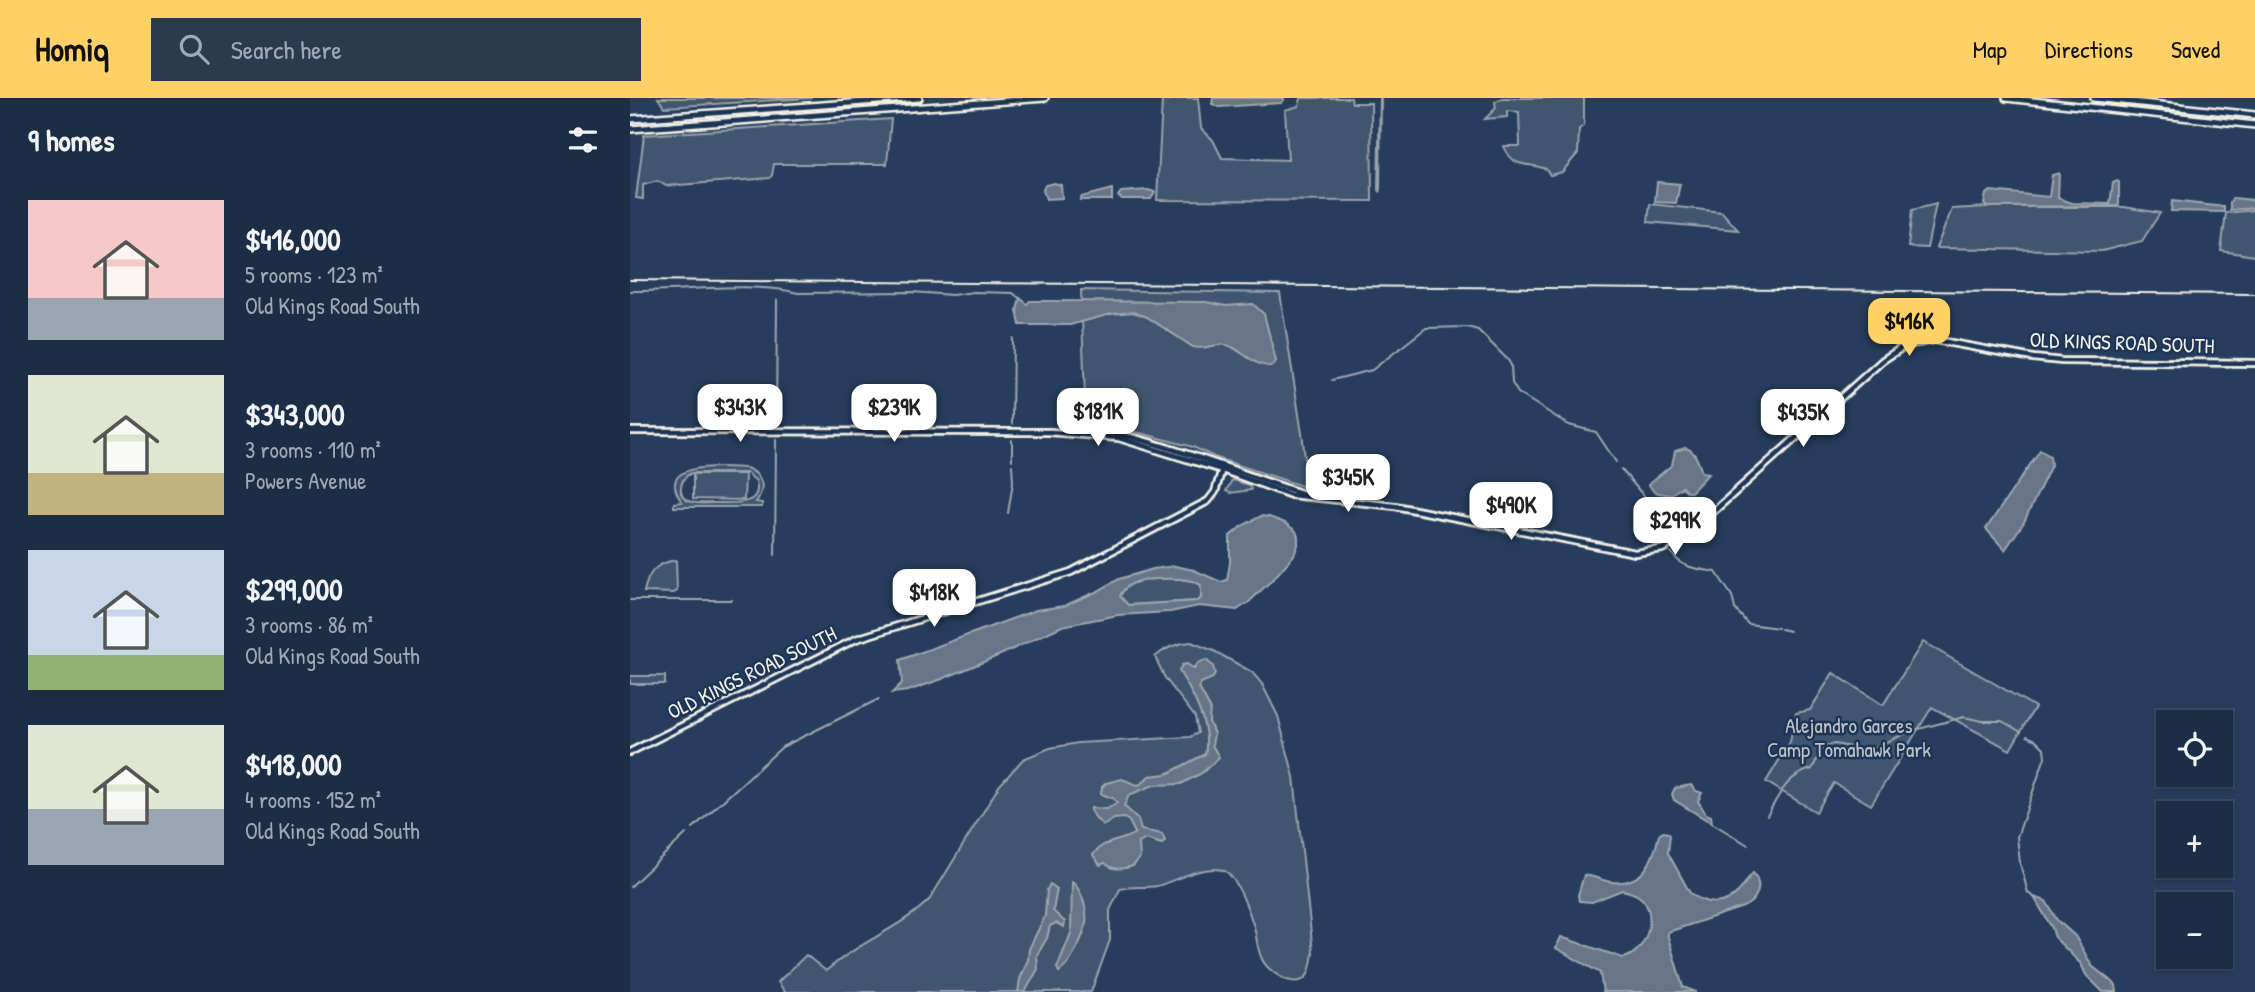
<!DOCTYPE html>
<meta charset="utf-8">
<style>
:root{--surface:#1c2e46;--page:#293a51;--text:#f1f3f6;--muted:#a0a8b3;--line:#3a4a5f;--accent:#ffd166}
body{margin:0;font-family:"Patrick Hand",sans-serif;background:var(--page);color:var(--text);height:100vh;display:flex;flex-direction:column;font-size:26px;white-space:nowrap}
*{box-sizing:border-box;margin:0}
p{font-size:23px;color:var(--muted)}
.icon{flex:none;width:38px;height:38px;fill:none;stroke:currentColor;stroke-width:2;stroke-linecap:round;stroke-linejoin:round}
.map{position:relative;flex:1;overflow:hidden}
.sheet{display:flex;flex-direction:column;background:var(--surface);width:630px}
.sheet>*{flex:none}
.tools{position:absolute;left:1526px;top:612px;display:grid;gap:14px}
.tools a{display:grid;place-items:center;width:77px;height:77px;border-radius:0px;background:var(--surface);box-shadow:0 2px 5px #0004,0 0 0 2px var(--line);font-size:35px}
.price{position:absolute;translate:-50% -60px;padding:0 16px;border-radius:14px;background:#fff;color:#222;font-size:23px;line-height:46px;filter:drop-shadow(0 2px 4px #0008)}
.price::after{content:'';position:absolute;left:50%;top:42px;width:21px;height:16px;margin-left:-10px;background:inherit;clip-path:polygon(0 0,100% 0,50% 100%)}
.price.on{background:var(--accent);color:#111}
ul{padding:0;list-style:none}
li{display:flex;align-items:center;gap:21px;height:175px;padding:0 28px}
li span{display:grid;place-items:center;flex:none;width:196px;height:140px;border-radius:0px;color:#555}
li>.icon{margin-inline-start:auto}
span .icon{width:84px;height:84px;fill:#fffc;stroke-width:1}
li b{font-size:30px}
h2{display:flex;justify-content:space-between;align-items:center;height:84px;padding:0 28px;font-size:30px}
header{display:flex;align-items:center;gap:42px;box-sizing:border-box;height:98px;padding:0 35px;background:var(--accent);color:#111}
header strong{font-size:33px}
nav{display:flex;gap:38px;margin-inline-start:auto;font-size:24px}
.search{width:490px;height:63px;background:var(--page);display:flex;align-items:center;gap:18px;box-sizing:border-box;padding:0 24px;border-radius:0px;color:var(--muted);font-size:26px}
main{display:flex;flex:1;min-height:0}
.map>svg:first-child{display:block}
.green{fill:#40546f;stroke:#9aa2ac;stroke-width:2;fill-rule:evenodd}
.water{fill:#677588;stroke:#9fa7ae;stroke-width:2;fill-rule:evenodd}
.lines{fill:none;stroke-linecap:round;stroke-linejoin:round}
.stream{stroke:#9fa7ae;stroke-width:2}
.secondary-casing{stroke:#f4f1e8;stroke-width:10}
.primary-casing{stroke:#f4f1e8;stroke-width:10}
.secondary{stroke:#1d3557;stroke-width:4.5}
.primary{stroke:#1d3557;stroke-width:5}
.rail{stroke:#f4f1e8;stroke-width:2}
.labels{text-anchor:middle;stroke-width:5;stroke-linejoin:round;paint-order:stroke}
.street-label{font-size:21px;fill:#f4f1e8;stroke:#1d3557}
.park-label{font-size:21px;fill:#bec2c4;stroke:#1d3557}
</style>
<header>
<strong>Homiq</strong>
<div class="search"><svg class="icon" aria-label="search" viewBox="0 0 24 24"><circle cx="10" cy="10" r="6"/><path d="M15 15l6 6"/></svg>Search here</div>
<nav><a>Map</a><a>Directions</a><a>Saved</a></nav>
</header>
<main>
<section class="sheet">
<h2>9 homes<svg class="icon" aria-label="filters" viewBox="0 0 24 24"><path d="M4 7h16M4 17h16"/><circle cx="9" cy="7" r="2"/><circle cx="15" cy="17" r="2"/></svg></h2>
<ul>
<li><span style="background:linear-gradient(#f6c9c9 70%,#9aa5b1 0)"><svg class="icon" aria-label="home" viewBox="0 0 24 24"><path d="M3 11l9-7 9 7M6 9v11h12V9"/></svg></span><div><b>$416,000</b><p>5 rooms · 123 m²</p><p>Old Kings Road South</p></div></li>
<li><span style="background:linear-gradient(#dfe7d0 70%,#c2b280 0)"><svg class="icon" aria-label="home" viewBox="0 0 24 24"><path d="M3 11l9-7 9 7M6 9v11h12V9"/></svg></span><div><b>$343,000</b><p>3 rooms · 110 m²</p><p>Powers Avenue</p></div></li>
<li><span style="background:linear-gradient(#c9d6e8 75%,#8fb573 0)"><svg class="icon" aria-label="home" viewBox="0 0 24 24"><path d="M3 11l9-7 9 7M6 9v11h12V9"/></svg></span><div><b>$299,000</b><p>3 rooms · 86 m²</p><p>Old Kings Road South</p></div></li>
<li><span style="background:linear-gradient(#dfe7d0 60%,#9aa5b1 0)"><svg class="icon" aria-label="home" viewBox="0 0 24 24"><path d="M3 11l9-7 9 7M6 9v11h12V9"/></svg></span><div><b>$418,000</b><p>4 rooms · 152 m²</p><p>Old Kings Road South</p></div></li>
</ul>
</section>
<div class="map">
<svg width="1625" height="894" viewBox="0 0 1625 894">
<rect width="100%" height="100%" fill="#263d5d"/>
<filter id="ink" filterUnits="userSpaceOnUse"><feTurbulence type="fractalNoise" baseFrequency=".0143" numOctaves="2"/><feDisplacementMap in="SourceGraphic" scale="14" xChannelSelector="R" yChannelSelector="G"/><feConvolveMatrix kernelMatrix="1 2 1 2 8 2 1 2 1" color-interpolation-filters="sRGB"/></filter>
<g filter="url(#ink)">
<!-- green -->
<g class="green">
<path d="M28,0H182L34,9Z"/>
<path d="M554,0H568L571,30L583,42L592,60L658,62L655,12L669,8L671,0H721L722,5H741L742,103L527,102L532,3Z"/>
<path d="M750,0H751L750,93L748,91Z"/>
<path d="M872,0H954V28L949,31L948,55L932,74L920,77L916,71C896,64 883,71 874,48H890L889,14L877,13V19L855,21L866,10L865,4Z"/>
<path d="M261,21L257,66H144L142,77L140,80L36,88L28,83L13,87V101L6,100L14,37Z"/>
<path d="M1020,106L1092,114L1108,132L1018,124Z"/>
<path d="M1306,106L1297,150L1278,149L1282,112Z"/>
<path d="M1358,109H1494L1530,115L1512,143L1472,153L1306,150L1322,111Z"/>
<path d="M1625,112V158L1591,153L1596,115Z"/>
<path d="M451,192L650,195L673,342L678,390L584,359L563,349L499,332L456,328Z"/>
<path d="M116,370C133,376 136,390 126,404L132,405V409H44V405L52,404C22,362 95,369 116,370ZM61,375H117L126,383C133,408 105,405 88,405C80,405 69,406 61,404C45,399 50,381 61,375Z"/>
<path d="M63,376H115L114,402L63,401Z"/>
<path d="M602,382L620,387L621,392L600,395L596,393Z"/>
<path d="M46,462L47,493L44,495L14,494C18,474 26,465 46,462Z"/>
<path d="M550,481L563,483L572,487L571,500L568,503L497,507L489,498C499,477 531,481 550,481Z"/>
<path d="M561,544L584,553L622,574L632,586L648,618L664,679L683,854C682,861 681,874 676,879C664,892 637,873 632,861C627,851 627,840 624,829C620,815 607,780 595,773C576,765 545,783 527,788C515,790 502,788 490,791L480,812V842L461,894H155L148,884L176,857L196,873C228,844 270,831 300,801L369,688L393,661L420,650L448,645L560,639L568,635L565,619L535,580L525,559C535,550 547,545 561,544Z"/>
<path d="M1293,544L1405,609L1380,652L1302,609L1241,707L1204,685L1186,714L1136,684L1160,644L1166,615L1180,612L1203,575L1253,607Z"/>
<rect x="0" y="578" width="35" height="8"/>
</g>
<!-- water -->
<g class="water">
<path d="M583,0H654V2L651,5L589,9L582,6Z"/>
<path d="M1429,75L1428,100L1442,105L1480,106L1483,85L1487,83L1489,84V106L1488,108L1357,109L1354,106L1356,96L1361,93L1419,99L1422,77Z"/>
<path d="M1027,84L1050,86L1046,105L1025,104Z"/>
<path d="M424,85L431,87L432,100L416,101L413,92L415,87Z"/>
<path d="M482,91V102H450L451,99Z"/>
<path d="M518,92L525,94L521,101H492L488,98L491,94Z"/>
<path d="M1603,100L1623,102L1625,110L1600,112V104Z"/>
<path d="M1542,103L1594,109V114L1541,113Z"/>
<path d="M390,200L397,206L400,203H422L576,204L596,208L623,206L634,216L646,263L643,268C628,270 615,256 602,249C590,242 576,253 563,249L517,219L503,214L481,216L440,227H390L387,212Z"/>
<path d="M1055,350C1066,352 1068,365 1072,374L1079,375L1061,394H1057L1052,389L1040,397L1024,394L1019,387L1020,385L1042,367L1045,353Z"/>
<path d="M1410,352L1420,358L1421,367L1394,424L1375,452L1356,431Z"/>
<path d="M1032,400L1035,401L1048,434L1045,436H1042L1028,404Z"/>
<path d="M631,418L639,419L655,425L666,433L668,439V447L664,457L645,479L619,504L607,512L569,508L540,514L488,517L432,528L370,557L312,581L278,593L262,595L272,585L270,562L406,512L434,508L468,493L489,481L523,471L545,468L564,472L591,484L597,482L600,465V438L612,428ZM550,481L563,483L571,487V500L568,503L498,507L490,498C499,477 531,481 550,481Z"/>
<path d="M576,562L583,568L585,576L583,580L571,585L569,590L580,610L579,624L584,636L582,647L589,659L572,675L551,686L524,687L499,697L494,708L508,721L511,732L532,736L535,743L532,746L516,741L509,745L510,760L503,768C493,771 483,773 475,765L470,767L463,757C473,741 490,745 505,735L499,723L494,720L484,721L474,727L467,722L461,713V710L477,711L487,705L483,700L471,696L472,689L476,685L492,681L507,687L511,686L519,678L537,676L575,656C581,628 563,596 549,573L552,567L557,566L564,571L568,565Z"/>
<path d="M1061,687L1066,693L1072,695L1068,703L1076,716L1081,718L1082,725L1044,702L1042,696L1045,690Z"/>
<path d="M1033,734L1038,735L1040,737L1038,755L1060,795C1075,807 1094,809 1108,794C1114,788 1117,781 1123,775C1134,787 1127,803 1113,809L1038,834V839L1053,889L1066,894H973L970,875L926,850L931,839L993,860C1015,856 1029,818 1012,801C1007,795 999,794 992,792L962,804L949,803L948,797L954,777C964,778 973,783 982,784C1014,787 1023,763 1029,737Z"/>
<path d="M442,784C452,791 458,814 456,826C454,838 439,869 429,874L427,870L441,835Z"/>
<path d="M420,786L427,791L423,813L435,824L434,829L426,825L420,828L417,840L407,857L408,871L395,894H388L390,881L398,862L399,851L415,818L417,792Z"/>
<path d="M1404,799L1416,803L1427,822L1445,838L1462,868L1486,887L1487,894H1473L1456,877L1451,866L1425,840L1422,830Z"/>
</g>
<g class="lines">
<!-- stream -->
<g class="stream">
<path d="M0,193C51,194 120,183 168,195L282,194L322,197L344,194L383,195L389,200"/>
<path d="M702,282L742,272L796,230L837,229L848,232L878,262L881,267L882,285L888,295L939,327L966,334L986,364"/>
<path d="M146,324L147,202"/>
<path d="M382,326L383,240"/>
<path d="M382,362V342"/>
<path d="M991,371L1018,403L1034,444"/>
<path d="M378,415L383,384L382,367"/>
<path d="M1041,454C1051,471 1069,471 1086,474L1102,498L1105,511L1118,526L1148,530"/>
<path d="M145,457L146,342"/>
<path d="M0,502H102"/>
<path d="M1151,531L1159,533"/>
<path d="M1397,638L1406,642L1414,650L1415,659L1387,739L1390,765L1398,795L1404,799"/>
<path d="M1137,718C1149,697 1157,677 1182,671L1194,648L1205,646L1230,651L1245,649L1281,633L1334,619L1352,623H1372L1391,634"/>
<path d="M1082,725L1118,747"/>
<path d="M63,730L152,649L249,601"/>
<path d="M0,789L56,736"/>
</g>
<!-- secondary casing -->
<g class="secondary-casing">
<g id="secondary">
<path d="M0,333L421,334"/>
<path d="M437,333C477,330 510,341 548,353C592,367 636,384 680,398"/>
<path d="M420,334L489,340L592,372L661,397L765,408L1005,455L1032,451L1056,438L1253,262L1276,247L1305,242L1403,260L1432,263L1625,265"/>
<path d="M0,654L226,541L441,474L578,403L585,394L592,371"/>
</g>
</g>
<!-- primary casing -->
<g class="primary-casing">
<g id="primary">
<path d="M1376,0L1625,27"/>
<path d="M1464,0L1625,17"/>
<path d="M0,21L289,0"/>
<path d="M0,31L415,0"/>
</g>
</g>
<!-- secondary -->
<use href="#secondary" class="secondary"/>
<!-- primary -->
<use href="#primary" class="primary"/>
<!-- rail -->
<path class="rail" d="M0,182L1625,196"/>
</g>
</g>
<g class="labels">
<!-- street labels -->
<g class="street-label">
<text transform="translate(1492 245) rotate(2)" y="7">OLD KINGS ROAD SOUTH</text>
<text transform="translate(122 575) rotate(-26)" y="7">OLD KINGS ROAD SOUTH</text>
</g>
<!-- park labels -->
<g class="park-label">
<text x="1219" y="635">Alejandro Garces<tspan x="1219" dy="24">Camp Tomahawk Park</tspan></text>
</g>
</g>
</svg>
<div class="tools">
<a><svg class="icon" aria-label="locate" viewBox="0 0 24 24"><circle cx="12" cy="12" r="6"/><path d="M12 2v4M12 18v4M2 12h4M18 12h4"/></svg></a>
<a>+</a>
<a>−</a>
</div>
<b class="price on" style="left:1279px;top:260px">$416K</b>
<b class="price" style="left:110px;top:346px">$343K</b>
<b class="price" style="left:264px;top:346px">$239K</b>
<b class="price" style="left:468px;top:350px">$181K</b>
<b class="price" style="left:1173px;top:351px">$435K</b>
<b class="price" style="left:718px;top:416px">$345K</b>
<b class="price" style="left:881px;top:444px">$490K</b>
<b class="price" style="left:1045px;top:459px">$299K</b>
<b class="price" style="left:304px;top:531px">$418K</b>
</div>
</main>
